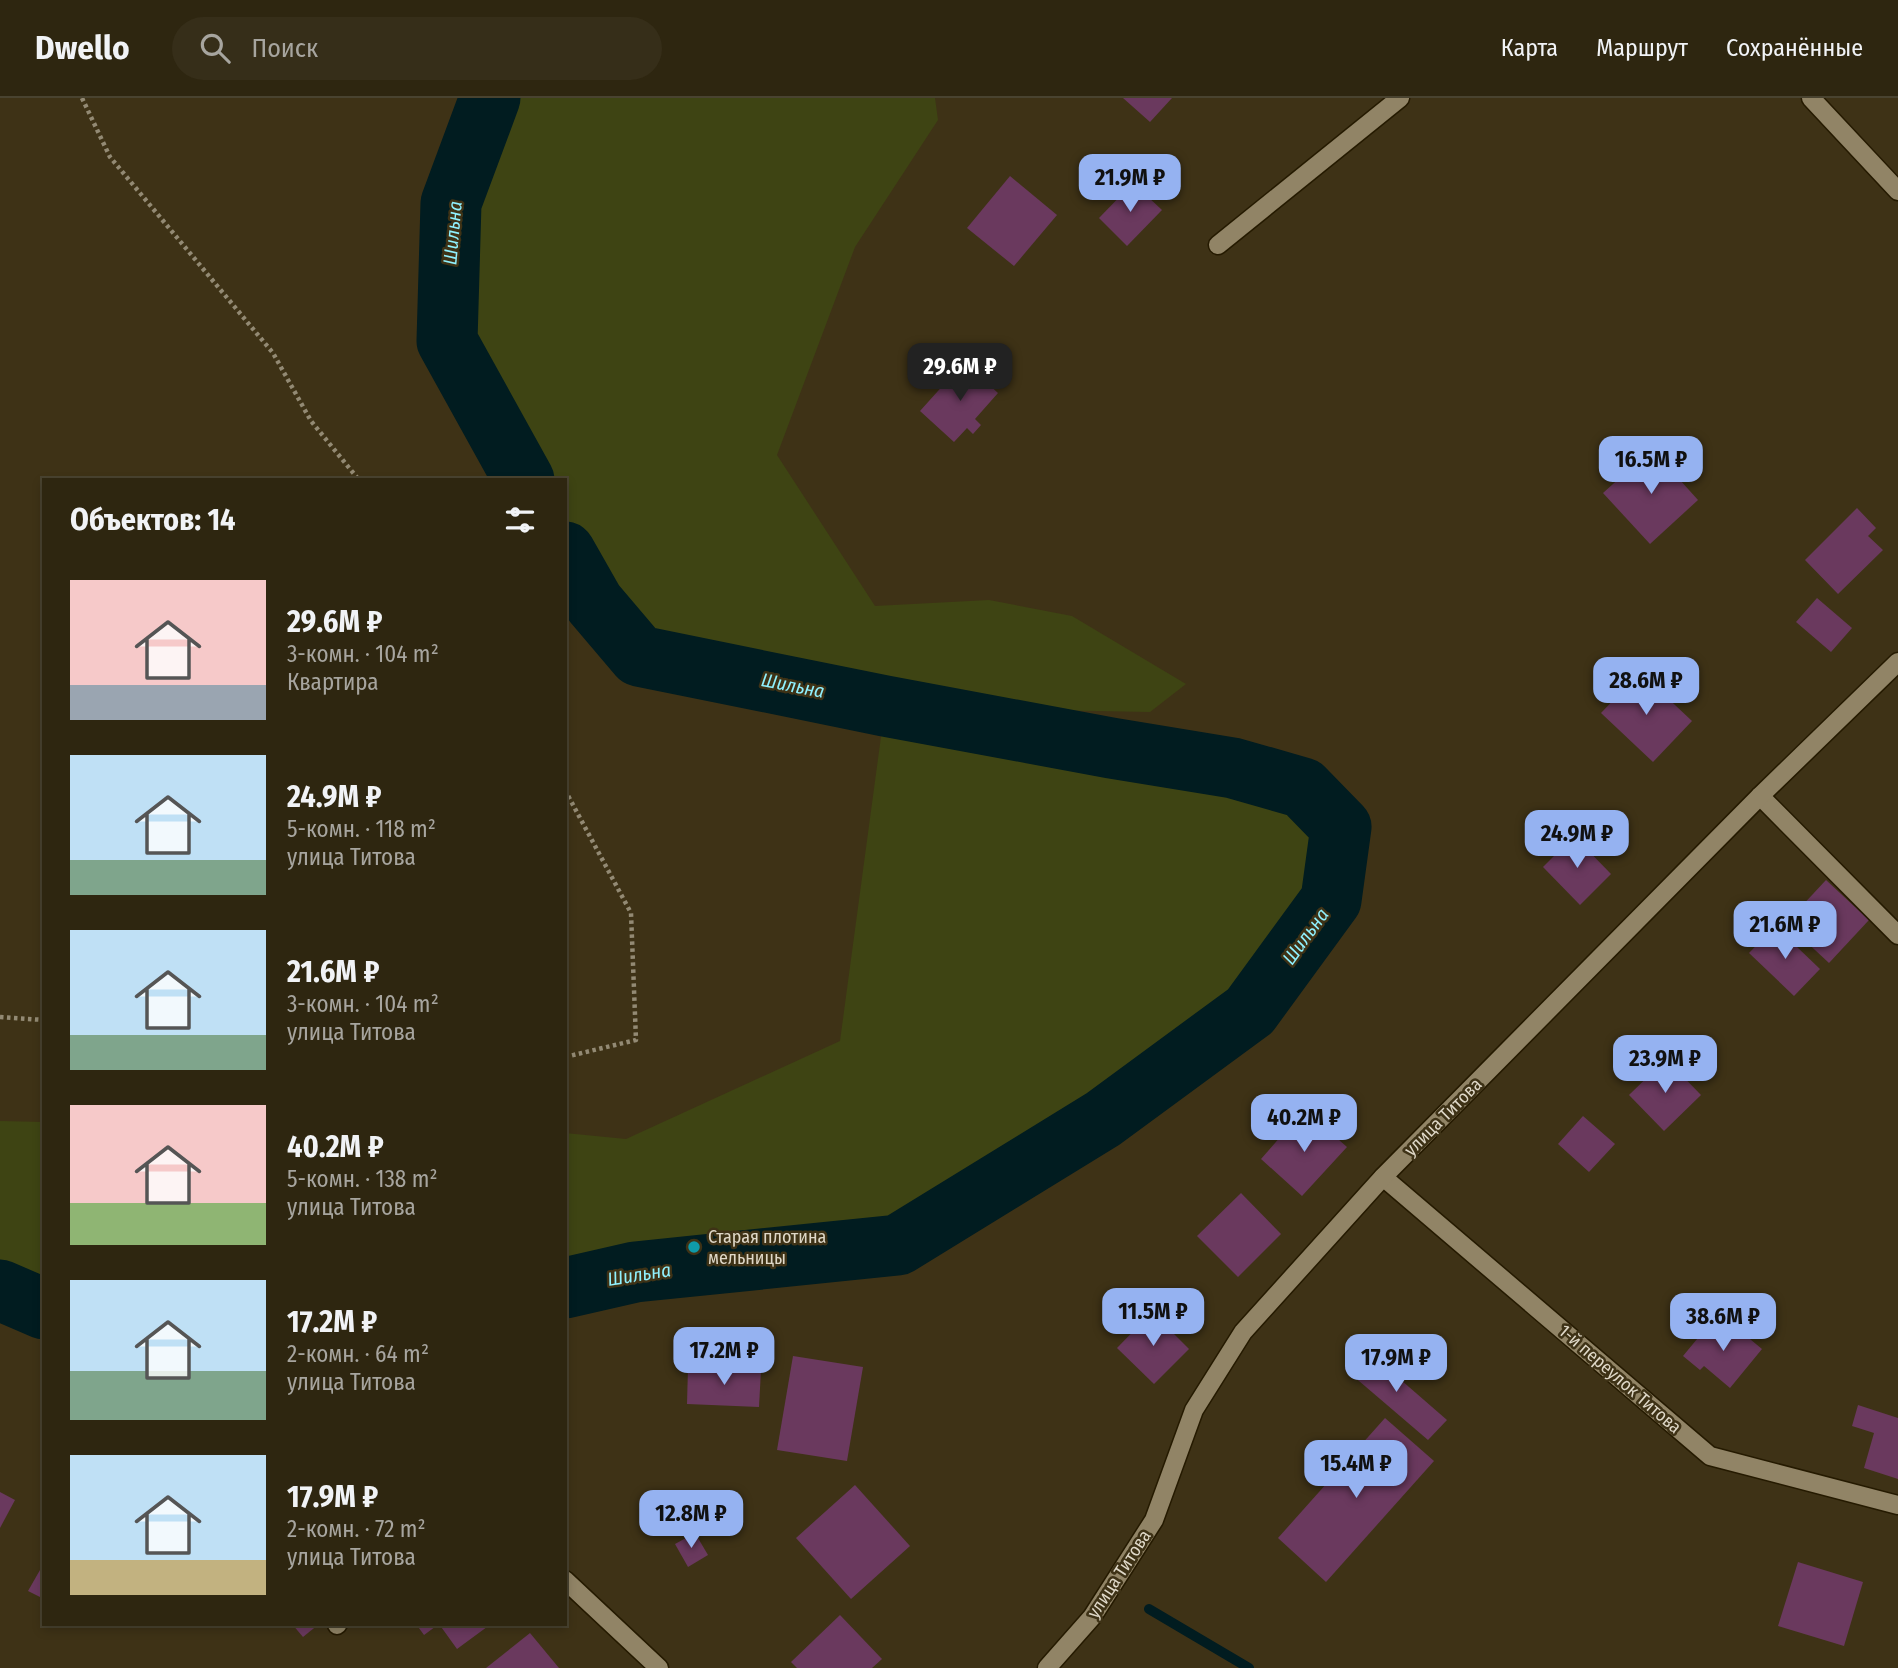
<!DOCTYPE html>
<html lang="ru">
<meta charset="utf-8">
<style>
:root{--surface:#2e2610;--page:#362e19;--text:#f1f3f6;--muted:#a7a59f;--line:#494330;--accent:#95b2f1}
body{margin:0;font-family:"Fira Sans Condensed",sans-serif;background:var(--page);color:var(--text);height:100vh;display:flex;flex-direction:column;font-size:26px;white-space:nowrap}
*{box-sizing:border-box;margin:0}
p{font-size:23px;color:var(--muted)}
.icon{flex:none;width:38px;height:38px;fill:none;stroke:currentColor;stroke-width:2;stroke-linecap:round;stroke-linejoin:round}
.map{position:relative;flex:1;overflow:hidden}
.sheet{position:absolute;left:42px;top:380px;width:525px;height:1148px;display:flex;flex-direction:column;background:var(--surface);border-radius:0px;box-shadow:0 4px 10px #0003,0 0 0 2px var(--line)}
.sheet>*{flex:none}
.price{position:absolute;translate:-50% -60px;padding:0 16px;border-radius:14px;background:var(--accent);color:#111;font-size:23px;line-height:46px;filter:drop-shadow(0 2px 4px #0008)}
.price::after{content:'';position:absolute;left:50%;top:42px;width:21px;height:16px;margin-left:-10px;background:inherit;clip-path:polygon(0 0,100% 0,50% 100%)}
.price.selected{background:#222;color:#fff}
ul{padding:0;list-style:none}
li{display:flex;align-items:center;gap:21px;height:175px;padding:0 28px}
li span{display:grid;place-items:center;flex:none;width:196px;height:140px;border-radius:0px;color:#555}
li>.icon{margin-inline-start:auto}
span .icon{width:84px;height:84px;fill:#fffc;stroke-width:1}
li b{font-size:30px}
h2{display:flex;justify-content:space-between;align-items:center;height:84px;padding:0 28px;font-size:30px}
header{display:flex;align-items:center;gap:42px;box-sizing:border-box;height:98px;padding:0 35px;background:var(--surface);border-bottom:2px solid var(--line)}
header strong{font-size:33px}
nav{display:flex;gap:38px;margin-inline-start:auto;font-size:24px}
.search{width:490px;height:63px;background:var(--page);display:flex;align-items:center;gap:18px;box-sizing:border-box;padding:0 24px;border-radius:38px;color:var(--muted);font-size:26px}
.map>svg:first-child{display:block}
.green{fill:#3e4413}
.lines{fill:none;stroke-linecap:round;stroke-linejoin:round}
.stream{stroke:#011c20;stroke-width:10}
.river{stroke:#011c20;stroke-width:61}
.building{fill:#6a395e}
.lane-casing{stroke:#251a00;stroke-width:21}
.street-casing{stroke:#251a00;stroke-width:21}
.secondary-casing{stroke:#251a00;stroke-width:21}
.path{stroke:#938a74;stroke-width:4.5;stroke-dasharray:3.5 3.5;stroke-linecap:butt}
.lane{stroke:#918466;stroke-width:18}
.street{stroke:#918466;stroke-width:18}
.secondary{stroke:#918466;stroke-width:18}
.culture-dot{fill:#0f9aa8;stroke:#3e3216;stroke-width:2.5}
.labels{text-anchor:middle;stroke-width:5;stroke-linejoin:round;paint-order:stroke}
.street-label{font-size:18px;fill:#dfd8c8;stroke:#3e3216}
.poi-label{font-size:18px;fill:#dfd8c8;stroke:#3e3216;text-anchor:start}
.water-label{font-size:19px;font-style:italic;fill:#90f1fe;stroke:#3e3216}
</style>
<header>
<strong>Dwello</strong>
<div class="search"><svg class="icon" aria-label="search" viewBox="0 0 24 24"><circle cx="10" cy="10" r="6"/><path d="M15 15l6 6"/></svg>Поиск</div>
<nav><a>Карта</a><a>Маршрут</a><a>Сохранённые</a></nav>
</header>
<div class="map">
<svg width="1898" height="1570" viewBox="0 0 1898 1570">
<rect width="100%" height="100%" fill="#3e3216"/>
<!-- green -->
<g class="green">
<path d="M465,0H935L938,22L855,149L777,357L875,508L989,502L1072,518L1186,586L1150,614L891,609L1111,650L1233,670L1303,690L1341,729L1331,802L1250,913L1103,1021L898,1147L635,1174L565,1190V1035L626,1041L840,943L885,609L849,630L594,505L565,465V382L507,381L450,300L438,59Z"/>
<path d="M0,1023L44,1024V1211L0,1192Z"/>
</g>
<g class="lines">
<!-- stream -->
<path class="stream" d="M1149,1511L1249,1570"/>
<!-- river -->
<g class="river">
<path d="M490,0L451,105L447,243L524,382"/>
<path d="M565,454L594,505L639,558L885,608L1111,650L1233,670L1303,690L1341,729L1331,802L1250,913L1103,1021L898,1147L635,1174L565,1190"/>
<path d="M0,1192L44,1211"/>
</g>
</g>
<!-- building -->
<g class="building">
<path d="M1123,0H1172L1150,24Z"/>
<path d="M1010,78L1057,117L1014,168L967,130Z"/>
<path d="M1133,85L1162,112L1127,148L1099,120Z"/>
<path d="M964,264L998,295L975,321L981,327L973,336L967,330L954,344L920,313Z"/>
<path d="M1652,351L1698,402L1650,446L1603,395Z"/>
<path d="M1857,410L1876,430L1868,438L1883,452L1838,496L1805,462Z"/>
<path d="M1817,500L1852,530L1831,554L1796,524Z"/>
<path d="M1640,574L1692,623L1653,664L1601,615Z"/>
<path d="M1574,738L1611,776L1580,807L1543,769Z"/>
<path d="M1826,782L1869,822L1829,865L1786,825Z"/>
<path d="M1775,828L1820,871L1794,898L1749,855Z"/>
<path d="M1666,961L1701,997L1664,1033L1629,997Z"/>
<path d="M1583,1018L1615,1046L1589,1074L1558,1046Z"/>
<path d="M1314,1020L1347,1049L1302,1098L1261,1061L1295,1022L1304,1030Z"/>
<path d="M1241,1095L1281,1136L1238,1179L1197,1138Z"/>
<path d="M1152,1214L1189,1251L1154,1286L1117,1250Z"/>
<path d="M1712,1223L1726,1235L1733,1227L1762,1251L1730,1290L1704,1268L1700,1272L1683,1258Z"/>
<path d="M1363,1249L1447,1322L1428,1342L1345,1271Z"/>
<path d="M793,1258L863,1269L847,1363L777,1352Z"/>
<path d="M688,1269L761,1272L759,1309L687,1306Z"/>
<path d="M1858,1307L1898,1320V1381L1864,1370L1874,1335L1852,1328Z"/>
<path d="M1385,1320L1434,1363L1326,1484L1278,1440Z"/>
<path d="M855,1387L910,1448L851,1501L796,1440Z"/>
<path d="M0,1394L15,1402L0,1430Z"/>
<path d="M695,1435L708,1457L688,1469L675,1446Z"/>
<path d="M1798,1464L1863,1484L1844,1548L1778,1528Z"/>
<path d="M44,1465V1501L28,1493Z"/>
<path d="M840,1517L882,1561L872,1570H797L791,1564Z"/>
<path d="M292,1526H319L303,1539Z"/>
<path d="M416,1526H491L457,1551L439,1526L424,1537Z"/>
<path d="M530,1535L559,1570H486Z"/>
</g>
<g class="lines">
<!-- lane casing -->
<g class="lane-casing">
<g id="lane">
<path d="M1218,147L1400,0"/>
<path d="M1760,698L1898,837"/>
</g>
</g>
<!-- street casing -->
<g class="street-casing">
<g id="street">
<path d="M1811,0L1898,93"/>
<path d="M1383,1079L1710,1358L1898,1407"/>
<path d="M565,1482L659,1570"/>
<path d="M337,1527L338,1526"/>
</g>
</g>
<!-- secondary casing -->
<g class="secondary-casing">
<path id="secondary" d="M1047,1570L1092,1519L1154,1422L1194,1312L1243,1234L1383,1079L1760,698L1898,564"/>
</g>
<!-- path -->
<g class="path">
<path d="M82,0L110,59L273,255L311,323L359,382"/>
<path d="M565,692L631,815L636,942L565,959"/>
<path d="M0,919L44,922"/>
</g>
<!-- lane -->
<use href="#lane" class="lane"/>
<!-- street -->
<use href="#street" class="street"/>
<!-- secondary -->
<use href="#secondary" class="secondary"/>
</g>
<!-- markers -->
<circle class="culture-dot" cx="694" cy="1149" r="7"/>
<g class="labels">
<!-- street labels -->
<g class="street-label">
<text transform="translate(1443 1019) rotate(-45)" y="6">улица Титова</text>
<text transform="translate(1620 1281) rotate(41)" y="6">1-й переулок Титова</text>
<text transform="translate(1119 1476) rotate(-57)" y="6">улица Титова</text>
</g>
<!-- poi labels -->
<g class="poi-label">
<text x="708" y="1145">Старая плотина<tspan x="708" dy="21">мельницы</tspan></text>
</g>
<!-- water labels -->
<g class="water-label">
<text transform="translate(452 135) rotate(-85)" y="7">Шильна</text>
<text transform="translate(793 587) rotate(11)" y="7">Шильна</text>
<text transform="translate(1305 838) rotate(-54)" y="7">Шильна</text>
<text transform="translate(639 1176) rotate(-9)" y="7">Шильна</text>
</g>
</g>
</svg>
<b class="price" style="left:1130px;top:116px">21.9M ₽</b>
<b class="price selected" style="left:960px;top:305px">29.6M ₽</b>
<b class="price" style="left:1651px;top:398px">16.5M ₽</b>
<b class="price" style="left:1646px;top:619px">28.6M ₽</b>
<b class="price" style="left:1577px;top:772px">24.9M ₽</b>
<b class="price" style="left:1785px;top:863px">21.6M ₽</b>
<b class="price" style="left:1665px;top:997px">23.9M ₽</b>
<b class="price" style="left:1304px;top:1056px">40.2M ₽</b>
<b class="price" style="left:1153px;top:1250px">11.5M ₽</b>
<b class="price" style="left:1723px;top:1255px">38.6M ₽</b>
<b class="price" style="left:724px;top:1289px">17.2M ₽</b>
<b class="price" style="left:1396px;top:1296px">17.9M ₽</b>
<b class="price" style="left:1356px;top:1402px">15.4M ₽</b>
<b class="price" style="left:691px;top:1452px">12.8M ₽</b>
<section class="sheet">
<h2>Объектов: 14<svg class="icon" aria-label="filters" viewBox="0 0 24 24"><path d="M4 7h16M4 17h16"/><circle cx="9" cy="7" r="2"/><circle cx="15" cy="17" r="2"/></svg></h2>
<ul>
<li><span style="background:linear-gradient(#f6c9c9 75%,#9aa5b1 0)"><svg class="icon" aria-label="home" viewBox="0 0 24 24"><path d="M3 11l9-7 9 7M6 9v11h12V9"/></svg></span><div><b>29.6M ₽</b><p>3-комн. · 104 m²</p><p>Квартира</p></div></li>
<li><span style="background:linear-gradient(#bfe0f5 75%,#7fa58c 0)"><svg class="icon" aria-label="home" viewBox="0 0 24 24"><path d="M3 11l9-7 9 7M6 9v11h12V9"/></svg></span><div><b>24.9M ₽</b><p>5-комн. · 118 m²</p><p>улица Титова</p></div></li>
<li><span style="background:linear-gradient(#bfe0f5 75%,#7fa58c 0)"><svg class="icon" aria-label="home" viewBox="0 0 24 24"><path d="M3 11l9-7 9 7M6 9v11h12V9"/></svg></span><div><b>21.6M ₽</b><p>3-комн. · 104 m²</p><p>улица Титова</p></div></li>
<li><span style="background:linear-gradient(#f6c9c9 70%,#8fb573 0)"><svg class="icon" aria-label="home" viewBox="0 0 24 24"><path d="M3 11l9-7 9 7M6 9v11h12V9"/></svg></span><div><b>40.2M ₽</b><p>5-комн. · 138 m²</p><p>улица Титова</p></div></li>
<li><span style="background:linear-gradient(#bfe0f5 65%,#7fa58c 0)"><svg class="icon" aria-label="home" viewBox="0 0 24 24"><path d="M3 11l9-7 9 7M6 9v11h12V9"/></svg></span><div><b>17.2M ₽</b><p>2-комн. · 64 m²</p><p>улица Титова</p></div></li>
<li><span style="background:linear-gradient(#bfe0f5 75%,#c2b280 0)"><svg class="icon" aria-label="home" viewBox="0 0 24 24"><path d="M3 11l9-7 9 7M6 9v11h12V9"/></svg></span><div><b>17.9M ₽</b><p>2-комн. · 72 m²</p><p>улица Титова</p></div></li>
</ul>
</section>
</div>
